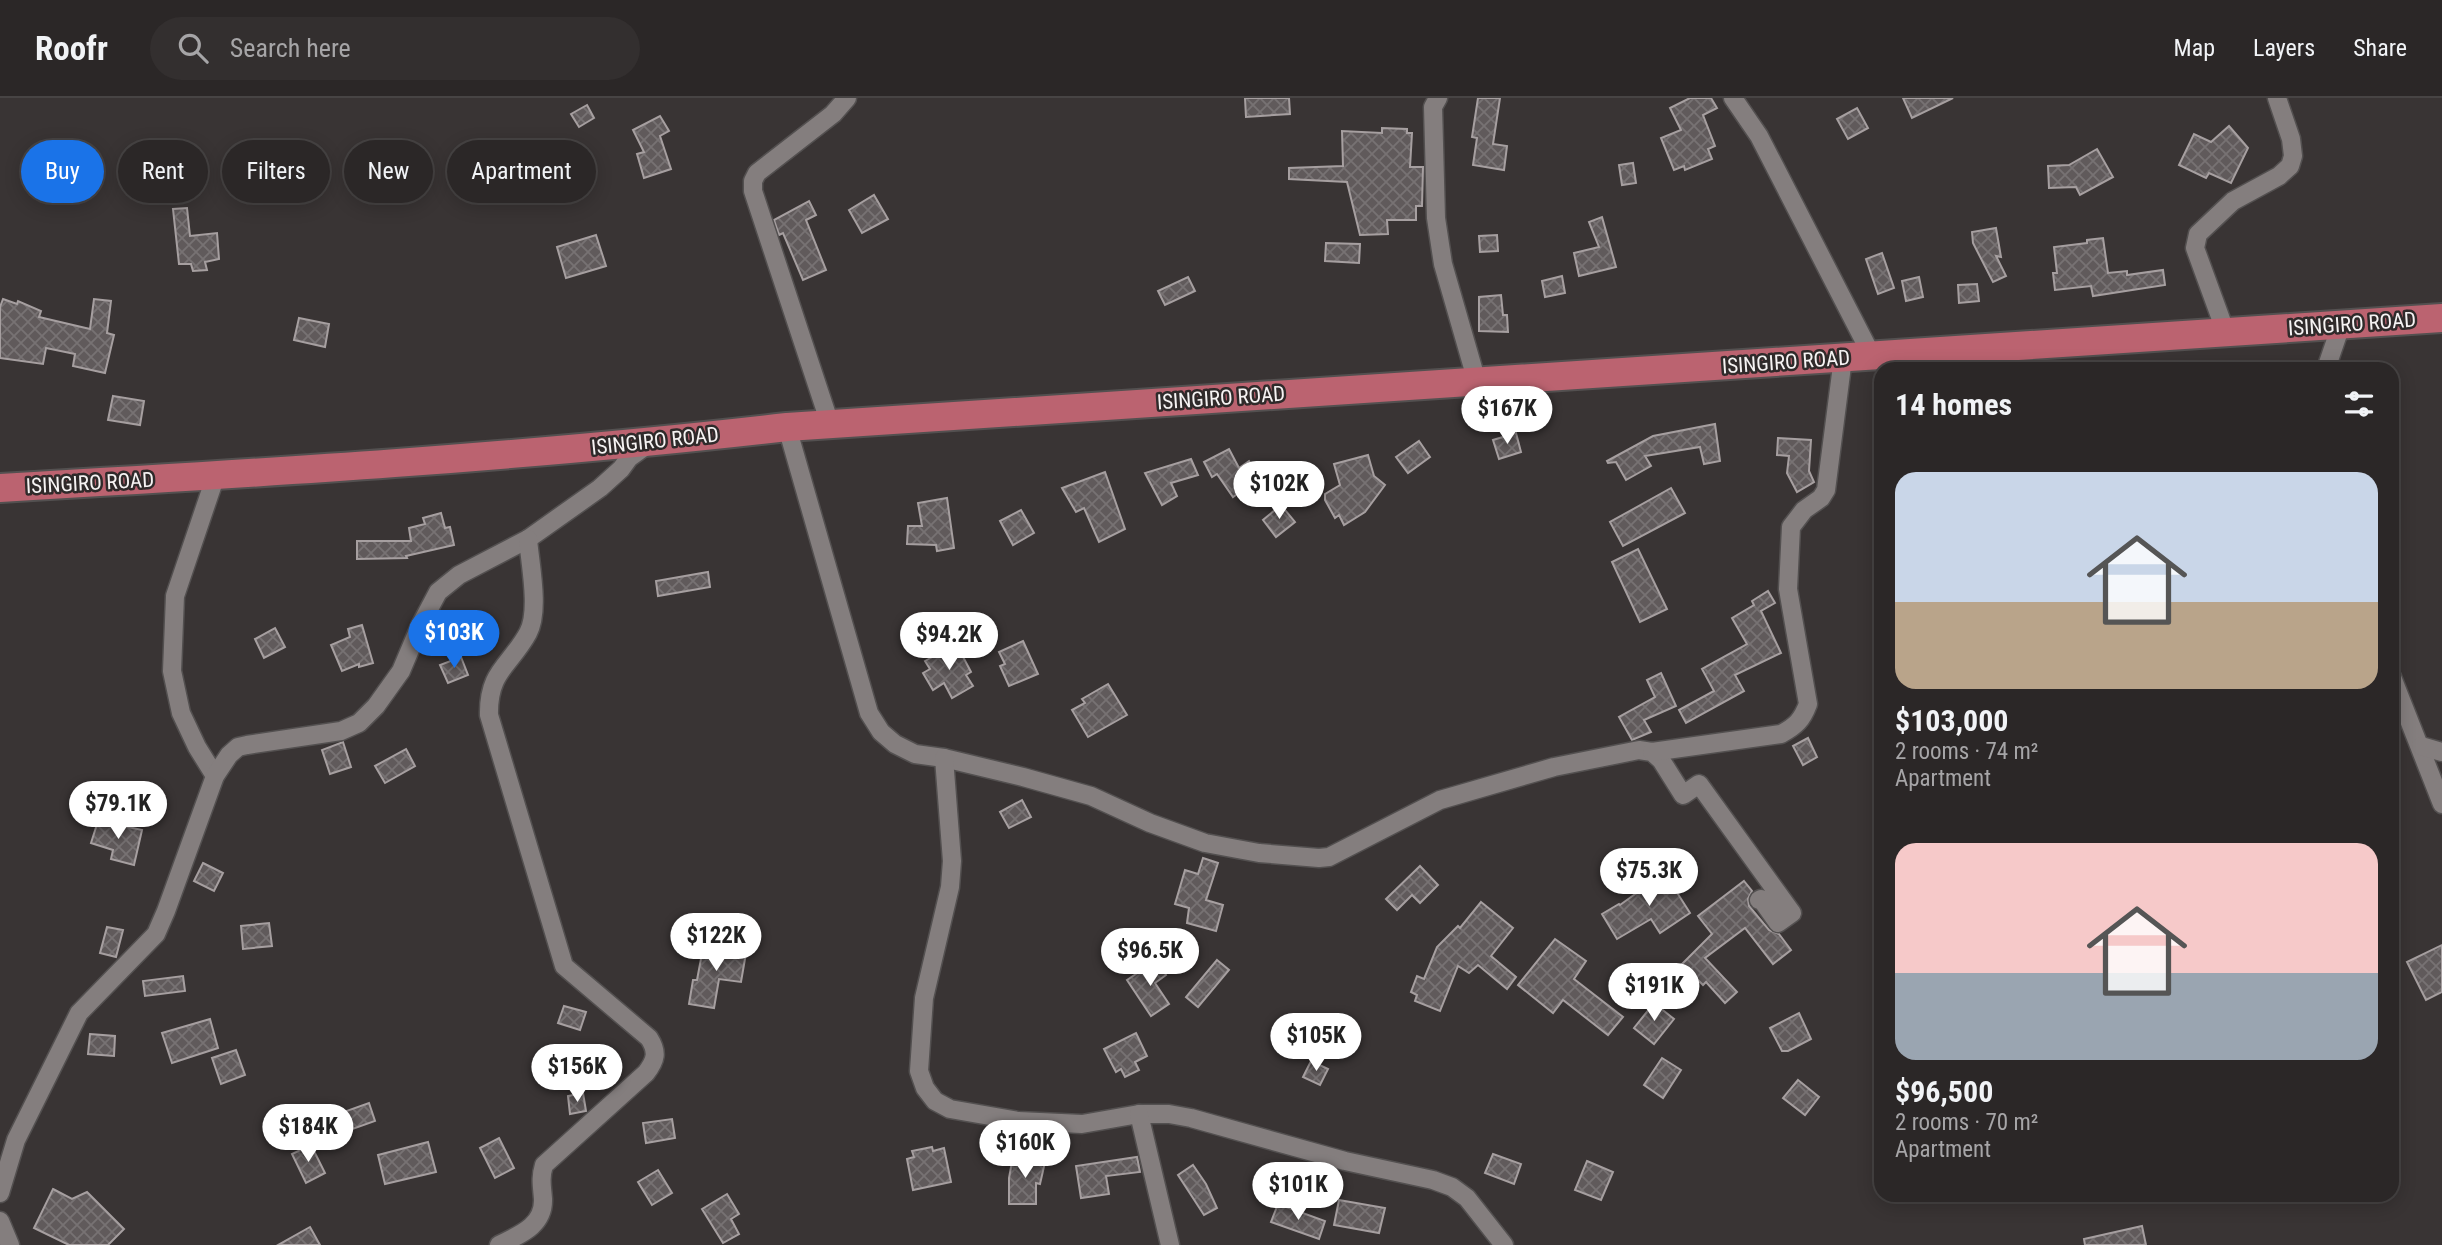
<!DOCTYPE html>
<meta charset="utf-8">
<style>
:root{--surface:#2b2727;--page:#332f2f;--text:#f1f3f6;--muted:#a6a5a7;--line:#474444;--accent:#1a73e8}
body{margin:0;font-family:"Roboto Condensed",sans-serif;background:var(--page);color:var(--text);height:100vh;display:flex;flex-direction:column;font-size:26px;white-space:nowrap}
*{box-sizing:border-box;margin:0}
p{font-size:23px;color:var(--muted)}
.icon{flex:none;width:38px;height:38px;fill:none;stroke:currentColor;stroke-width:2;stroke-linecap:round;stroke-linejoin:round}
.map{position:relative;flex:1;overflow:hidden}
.sheet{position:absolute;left:1874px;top:264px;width:525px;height:840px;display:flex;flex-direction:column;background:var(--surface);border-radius:21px;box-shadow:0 4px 18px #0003,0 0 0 2px var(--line)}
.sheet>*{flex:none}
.hud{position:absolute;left:21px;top:42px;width:665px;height:63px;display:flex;gap:14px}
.price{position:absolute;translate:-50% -60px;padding:0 16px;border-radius:24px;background:#fff;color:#222;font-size:23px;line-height:46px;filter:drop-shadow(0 2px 4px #0008)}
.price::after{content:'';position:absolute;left:50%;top:42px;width:21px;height:16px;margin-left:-10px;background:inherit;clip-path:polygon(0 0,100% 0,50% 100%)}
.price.active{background:var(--accent);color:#fff}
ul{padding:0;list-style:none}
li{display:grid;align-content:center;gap:14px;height:371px;padding:0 21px}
li span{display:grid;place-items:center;height:217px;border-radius:21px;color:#555}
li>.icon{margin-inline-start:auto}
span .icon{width:126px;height:126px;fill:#fffc;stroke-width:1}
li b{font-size:30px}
h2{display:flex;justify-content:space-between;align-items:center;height:84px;padding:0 21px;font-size:30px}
.chip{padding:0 24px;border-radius:32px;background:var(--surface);box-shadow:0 4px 18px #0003,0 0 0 2px var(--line);font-size:24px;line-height:63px}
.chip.active{background:var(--accent);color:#fff}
header{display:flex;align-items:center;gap:42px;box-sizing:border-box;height:98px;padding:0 35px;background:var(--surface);border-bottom:2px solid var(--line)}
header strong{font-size:33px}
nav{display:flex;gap:38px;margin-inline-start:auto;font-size:24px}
.search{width:490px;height:63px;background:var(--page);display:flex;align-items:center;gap:18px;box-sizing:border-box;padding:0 24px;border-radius:38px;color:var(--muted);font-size:26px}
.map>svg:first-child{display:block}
.building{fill:url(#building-cross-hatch);stroke:#a69fa0;stroke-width:2}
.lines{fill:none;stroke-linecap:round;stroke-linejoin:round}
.minor-casing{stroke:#535050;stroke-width:21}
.primary-casing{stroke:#535050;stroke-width:32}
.minor{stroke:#847e7e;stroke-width:18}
.primary{stroke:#bb6370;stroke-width:28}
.labels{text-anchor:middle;stroke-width:5;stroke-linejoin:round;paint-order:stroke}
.street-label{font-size:21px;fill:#f6f3f3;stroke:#2f2a2a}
</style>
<header>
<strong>Roofr</strong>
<div class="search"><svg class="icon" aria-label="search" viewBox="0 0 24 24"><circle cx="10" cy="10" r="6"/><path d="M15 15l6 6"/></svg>Search here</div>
<nav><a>Map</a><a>Layers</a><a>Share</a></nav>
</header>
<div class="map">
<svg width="2442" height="1147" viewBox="0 0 2442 1147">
<defs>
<pattern id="building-cross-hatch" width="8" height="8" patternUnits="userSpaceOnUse" patternTransform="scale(1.75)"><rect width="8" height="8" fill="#605a5b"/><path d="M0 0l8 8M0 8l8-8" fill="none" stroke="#777273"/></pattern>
</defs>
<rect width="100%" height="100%" fill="#393434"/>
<!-- building -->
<g class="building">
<path d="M1245,0H1289L1290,16L1246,19Z"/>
<path d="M1478,0H1500L1493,46L1507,48L1504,72L1473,67L1477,40L1472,39Z"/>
<path d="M1690,0H1711L1717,10L1703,17L1715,48L1708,51L1712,61L1685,72L1684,68L1674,72L1661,40L1681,32L1670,10Z"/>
<path d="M1903,0H1953L1912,20Z"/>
<path d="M587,7L594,20L579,29L571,16Z"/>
<path d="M1857,10L1868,30L1848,41L1837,21Z"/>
<path d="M660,18L669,33L660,38L671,71L644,80L637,56L644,54L633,32Z"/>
<path d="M2229,28L2248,50L2231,85L2209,75L2206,80L2179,67L2194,36L2211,44Z"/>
<path d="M1382,30L1407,31V35H1412L1410,69H1423L1422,108H1416V122H1387L1388,136L1360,137L1347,84L1289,81V70L1343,68L1342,33L1382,35Z"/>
<path d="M2097,51L2113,79L2080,97L2076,89L2049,90L2048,68L2069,67Z"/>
<path d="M1633,65L1636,85L1622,87L1619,67Z"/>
<path d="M874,97L888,121L862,135L849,112Z"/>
<path d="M809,103L816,117L806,122L826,172L803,182L783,135L779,137L774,122Z"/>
<path d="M187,110L190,138L217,135L219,161L205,164L207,172L193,173L191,166H179L173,111Z"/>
<path d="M1602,119L1616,169L1579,178L1574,155L1599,149L1589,124Z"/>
<path d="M1996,130L2001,159L1996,158L2006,178L1993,184L1973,145L1972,134Z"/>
<path d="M596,137L606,168L566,180L557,149Z"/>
<path d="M1497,137L1498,153L1480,154L1479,138Z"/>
<path d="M2103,140L2108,175L2127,173V177L2163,172L2165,187L2093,198L2091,188L2055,192L2053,175H2057L2054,149L2087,145V142Z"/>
<path d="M1326,145L1360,146L1359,165L1325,163Z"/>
<path d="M1882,155L1894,190L1878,196L1866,161Z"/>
<path d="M1562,178L1565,195L1545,199L1542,183Z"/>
<path d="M1188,179L1195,193L1165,207L1158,193Z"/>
<path d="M1919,179L1923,199L1906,203L1902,183Z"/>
<path d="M1977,186L1979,203L1959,205L1958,187Z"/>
<path d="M1501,197L1503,217H1507L1508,234L1479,233V199Z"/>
<path d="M3,201L17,206L18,203L41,213L39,219L90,231L94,201L111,203L107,235L114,237L105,275L73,268L75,256L46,250L43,266L0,260V209Z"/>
<path d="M299,220L329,226L325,249L294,242Z"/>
<path d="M113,298L144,303L140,327L108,322Z"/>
<path d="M1715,326L1720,363L1704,366L1700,349L1645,358L1651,368L1626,382L1616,364L1608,365L1607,363L1653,338Z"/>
<path d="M1516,335L1521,354L1499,361L1493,342Z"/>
<path d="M1778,340L1811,342L1809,373L1814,384L1797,394L1787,375L1789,358L1777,357Z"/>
<path d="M1419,343L1430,359L1408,375L1396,359Z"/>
<path d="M1229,351L1239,370L1249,363L1261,379L1233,399L1217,376L1212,379L1204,364Z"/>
<path d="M1368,357L1374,378L1385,387L1365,414L1344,427L1339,417L1335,420L1325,402V396L1340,387L1334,366Z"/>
<path d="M1191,361L1198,377L1171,385L1177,398L1162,407L1145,375Z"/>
<path d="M1105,374L1125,431L1099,444L1084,410L1076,414L1062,390Z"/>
<path d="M1671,390L1685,415L1623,448L1610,424Z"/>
<path d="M947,400L954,450L937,453L936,447L907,446L908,428H922L918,405Z"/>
<path d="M1281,407L1295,424L1276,439L1263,422Z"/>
<path d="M1021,412L1034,435L1013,447L1000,423Z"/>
<path d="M441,415L445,430L450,429L454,447L406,458L407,460L357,461V443H411L409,430L425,426L423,420Z"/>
<path d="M1638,451L1667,511L1640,524L1612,464Z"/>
<path d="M708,474L710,489L658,498L656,483Z"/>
<path d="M1768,493L1775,505L1761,513L1781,555L1735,577L1744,593L1686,625L1679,612L1714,593L1702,571L1747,546L1732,520L1754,507L1752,503Z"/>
<path d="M362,527L373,565L359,569V566L342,573L331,547L350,539L348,531Z"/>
<path d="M275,530L285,549L264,560L255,541Z"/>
<path d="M1023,543L1038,576L1009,588L1000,568L1005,566L999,554Z"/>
<path d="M952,548L958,557L961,555L971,574L966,577L973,588L952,600L944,585L933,592L923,575L930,571L925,563Z"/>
<path d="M461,559L468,577L448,585L440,567Z"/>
<path d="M1661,575L1676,608L1644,622L1651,634L1632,642L1619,619L1655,599L1647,582Z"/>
<path d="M1108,586L1127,617L1088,639L1072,612L1085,605L1082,601Z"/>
<path d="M1808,640L1817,659L1803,667L1793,648Z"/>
<path d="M343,644L351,669L330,676L322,652Z"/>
<path d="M406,651L415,668L385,685L375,668Z"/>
<path d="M1022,702L1031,719L1009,730L1000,714Z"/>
<path d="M98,723L118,730L119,727L142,732L134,767L111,761L113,752L91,745Z"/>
<path d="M1203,760L1218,765L1206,802L1223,807L1216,833L1187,825L1189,810L1175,806L1185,772L1198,776Z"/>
<path d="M203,765L223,775L214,793L194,783Z"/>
<path d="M1420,768L1438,787L1420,805L1412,797L1397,812L1386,801Z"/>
<path d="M1667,773L1679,790L1676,793L1690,815L1660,835L1651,821L1617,841L1602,816L1619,806L1620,807Z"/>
<path d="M1744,783L1752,793L1748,801L1749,808L1769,832L1779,836L1791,852L1773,866L1745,830L1705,860L1737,894L1725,905L1706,884L1703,887L1682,866L1712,836L1698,818Z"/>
<path d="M1481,804L1513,830L1491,858L1516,879L1507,891L1478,867L1469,875L1458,868L1440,913L1415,903L1417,897L1411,894L1417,878L1424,881L1437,849L1458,828L1460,830Z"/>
<path d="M269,825L272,848L243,851L241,828Z"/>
<path d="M107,829L123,832L116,859L100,855Z"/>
<path d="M1555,841L1586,863L1574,881L1623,919L1608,937L1563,902L1553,915L1518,887Z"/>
<path d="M712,842L729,845L728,852L746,855L741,884L719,881L714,910L689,906L693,882H697L703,850L711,851Z"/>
<path d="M2442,847V894L2426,902L2407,864Z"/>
<path d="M1157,862L1166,877L1155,885L1169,906L1151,918L1127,882Z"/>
<path d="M1217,862L1229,872L1198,909L1186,899Z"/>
<path d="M183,878L185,893L145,898L143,883Z"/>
<path d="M1654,905L1674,921L1654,946L1634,930Z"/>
<path d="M564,908L586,914L580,932L558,925Z"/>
<path d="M1799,915L1811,941L1788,953H1782L1770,930Z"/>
<path d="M210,921L218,950L172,965L162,935Z"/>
<path d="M1136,935L1147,958L1135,964L1139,972L1125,979L1121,971L1116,974L1104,951Z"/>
<path d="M90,936L115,938L114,958L88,956Z"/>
<path d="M236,952L245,977L221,986L212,960Z"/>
<path d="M1662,960L1681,972L1663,1000L1644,987Z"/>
<path d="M1311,963L1328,971L1320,987L1303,979Z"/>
<path d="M1798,982L1819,999L1805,1017L1783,1000Z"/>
<path d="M583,995L586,1013L570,1016L568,998Z"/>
<path d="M369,1005L375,1023L344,1034L338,1016Z"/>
<path d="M672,1021L675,1040L646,1045L643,1025Z"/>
<path d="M499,1040L514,1070L495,1080L480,1050Z"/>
<path d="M428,1044L436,1074L385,1086L378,1057Z"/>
<path d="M311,1047L325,1075L306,1085L292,1056Z"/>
<path d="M932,1049L933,1053L944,1050L951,1084L913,1092L907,1061L914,1059L912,1053Z"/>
<path d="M1493,1056L1521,1066L1514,1086L1485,1075Z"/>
<path d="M1013,1058L1045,1064L1040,1086L1036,1085V1106H1009V1080Z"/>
<path d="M1137,1059L1140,1074L1106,1078L1109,1096L1081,1100L1076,1068Z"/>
<path d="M1587,1063L1613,1074L1601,1102L1575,1092Z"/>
<path d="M1193,1067L1206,1086L1217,1110L1204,1117L1178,1077Z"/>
<path d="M658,1072L672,1095L652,1107L638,1084Z"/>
<path d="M53,1091L72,1101L87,1094L124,1131L108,1147H69L34,1130Z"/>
<path d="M727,1096L739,1116L731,1121L739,1136L723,1145L702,1111Z"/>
<path d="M1339,1102L1385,1110L1379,1135L1334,1127Z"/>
<path d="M1278,1106L1325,1123L1319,1141L1271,1124Z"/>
<path d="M2142,1128L2146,1147H2085L2084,1141Z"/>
<path d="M310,1129L320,1147H278Z"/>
</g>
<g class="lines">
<!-- minor casing -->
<g class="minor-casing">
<g id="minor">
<path d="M1438,0L1433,9L1436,120L1443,166L1477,284"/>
<path d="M1733,0L1759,38L1872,258"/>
<path d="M2226,235L2195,150L2198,136L2233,103L2279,78L2290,68L2293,58L2291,41L2277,0"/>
<path d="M2326,271L2341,227"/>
<path d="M830,326L753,93V83L757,75L833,16L847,0"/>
<path d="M787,329L869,615L881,634L895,646L915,656L944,660L1023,679L1091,698L1150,725L1205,745L1259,755L1319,760L1329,759L1440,702L1554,669L1639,652L1652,654L1661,662L1683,697L1699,686L1792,815L1778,825L1761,801L1759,802"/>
<path d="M2392,579L2442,706"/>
<path d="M2421,648L2442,654"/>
<path d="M1652,654L1781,636C1796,628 1802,622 1808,606L1788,491L1791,429L1804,412L1821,400L1826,392L1843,260"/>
<path d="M944,660L952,763L950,789L924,900L919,973L925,990L935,1003L950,1011L1018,1023L1082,1026L1139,1016H1169L1191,1020L1345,1063L1433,1082L1452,1089L1467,1100L1504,1147"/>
<path d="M215,678L197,649L181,615L172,573L175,498L216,377"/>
<path d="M1139,1016L1170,1147"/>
<path d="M0,1095L16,1042L79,915L156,836L166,813L215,678L229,657L238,649L247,647L341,633L359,625L376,608L401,573L420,528L438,494L459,477L528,441L600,390L621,371L629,360L647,347"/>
<path d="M0,1123L10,1147"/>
<path d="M499,1147C519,1137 544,1128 543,1101C542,1088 540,1080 544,1067L646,975C656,962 658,954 649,940L564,868L489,617C488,573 510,568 528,535C540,513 530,466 528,441"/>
</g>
</g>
<!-- primary casing -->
<g class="primary-casing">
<path id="primary" d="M0,390C263,375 526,359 787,329L2442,220"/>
</g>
<!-- minor -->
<use href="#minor" class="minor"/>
<!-- primary -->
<use href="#primary" class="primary"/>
</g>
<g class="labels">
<!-- street labels -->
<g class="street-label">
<text transform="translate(2352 226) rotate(-4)" y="7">ISINGIRO ROAD</text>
<text transform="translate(1786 264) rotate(-4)" y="7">ISINGIRO ROAD</text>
<text transform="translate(1221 300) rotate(-4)" y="7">ISINGIRO ROAD</text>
<text transform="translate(655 343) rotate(-6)" y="7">ISINGIRO ROAD</text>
<text transform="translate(90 385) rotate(-3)" y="7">ISINGIRO ROAD</text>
</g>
</g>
</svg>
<b class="price" style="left:1507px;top:348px">$167K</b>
<b class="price" style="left:1279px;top:423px">$102K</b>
<b class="price active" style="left:454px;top:572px">$103K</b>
<b class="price" style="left:949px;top:574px">$94.2K</b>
<b class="price" style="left:118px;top:743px">$79.1K</b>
<b class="price" style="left:1649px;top:810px">$75.3K</b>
<b class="price" style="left:716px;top:875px">$122K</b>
<b class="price" style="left:1150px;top:890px">$96.5K</b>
<b class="price" style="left:1654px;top:925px">$191K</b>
<b class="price" style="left:1316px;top:975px">$105K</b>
<b class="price" style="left:577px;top:1006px">$156K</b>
<b class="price" style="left:308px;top:1066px">$184K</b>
<b class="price" style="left:1025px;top:1082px">$160K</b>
<b class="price" style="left:1298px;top:1124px">$101K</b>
<div class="hud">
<a class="chip active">Buy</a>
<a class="chip">Rent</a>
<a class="chip">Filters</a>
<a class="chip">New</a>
<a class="chip">Apartment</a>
</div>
<section class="sheet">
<h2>14 homes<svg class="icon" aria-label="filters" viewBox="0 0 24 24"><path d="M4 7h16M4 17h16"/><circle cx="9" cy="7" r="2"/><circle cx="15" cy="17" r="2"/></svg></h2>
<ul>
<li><span style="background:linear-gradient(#c9d6e8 60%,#b9a48a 0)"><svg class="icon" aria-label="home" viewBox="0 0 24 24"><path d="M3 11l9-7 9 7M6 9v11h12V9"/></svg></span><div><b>$103,000</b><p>2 rooms · 74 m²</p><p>Apartment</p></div></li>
<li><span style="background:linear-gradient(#f6c9c9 60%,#9aa5b1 0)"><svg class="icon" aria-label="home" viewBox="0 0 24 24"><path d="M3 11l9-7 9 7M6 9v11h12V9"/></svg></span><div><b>$96,500</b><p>2 rooms · 70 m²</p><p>Apartment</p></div></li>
</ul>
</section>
</div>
